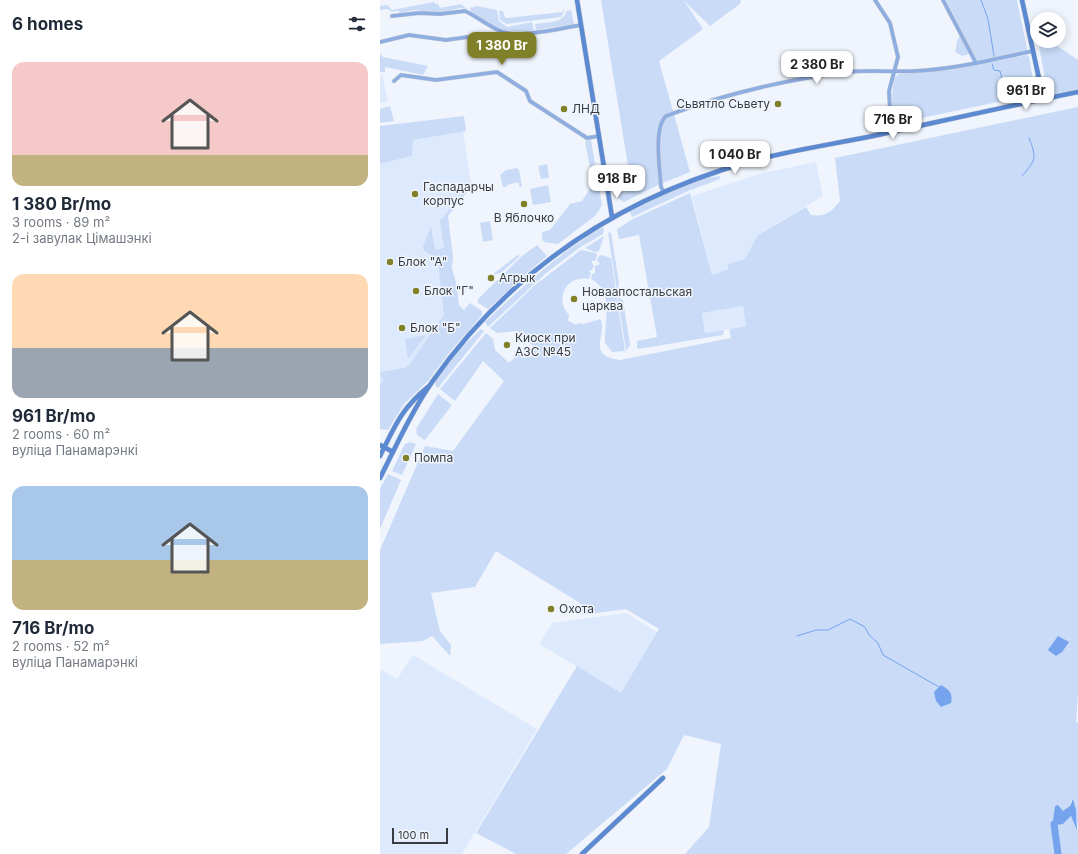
<!DOCTYPE html>
<meta charset="utf-8">
<style>
:root{--surface:#fff;--page:#f2f2f3;--text:#1f2937;--muted:#747a83;--accent:#808029}
body{margin:0;font-family:Inter,sans-serif;background:var(--page);color:var(--text);height:100vh;display:flex;flex-direction:column;font-size:15px;white-space:nowrap}
*{box-sizing:border-box;margin:0}
p{font-size:13px;color:var(--muted)}
.icon{flex:none;width:22px;height:22px;fill:none;stroke:currentColor;stroke-width:2;stroke-linecap:round;stroke-linejoin:round}
.map{position:relative;flex:1;overflow:hidden}
.details{display:flex;flex-direction:column;background:var(--surface);width:380px}
.details>*{flex:none}
.buttons{position:absolute;left:650px;top:12px;display:grid;gap:8px}
.buttons a{display:grid;place-items:center;width:36px;height:36px;border-radius:50%;background:var(--surface);box-shadow:0 2px 10px #0003;font-size:20px}
.scale{position:absolute;left:12px;bottom:10px;width:56px;box-sizing:border-box;padding-left:4px;border:2px solid #393d42;border-top:0;font-size:11px;line-height:14px;white-space:nowrap;color:#393d42;-webkit-text-stroke:3px #f0f5fd;paint-order:stroke}
.price{position:absolute;translate:-50% -34px;padding:0 9px;border-radius:8px;background:#fff;color:#222;font-size:13px;line-height:26px;filter:drop-shadow(0 1px 2px #0008)}
.price::after{content:'';position:absolute;left:50%;top:24px;width:12px;height:9px;margin-left:-6px;background:inherit;clip-path:polygon(0 0,100% 0,50% 100%)}
.price.active{background:var(--accent);color:#fff}
ul{padding:0;list-style:none}
li{display:grid;align-content:center;gap:8px;height:212px;padding:0 12px}
li span{display:grid;place-items:center;height:124px;border-radius:12px;color:#555}
li>.icon{margin-inline-start:auto}
span .icon{width:72px;height:72px;fill:#fffc;stroke-width:1}
li b{font-size:17px}
h2{display:flex;justify-content:space-between;align-items:center;height:48px;padding:0 12px;font-size:17px}
main{display:flex;flex:1;min-height:0}
.map>svg:first-child{display:block}
.built{fill:#dde9fd}
.green{fill:#c9dbf7;fill-rule:evenodd}
.water{fill:#75a3ee}
.lines{fill:none;stroke-linecap:round;stroke-linejoin:round}
.stream{stroke:#75a3ee;stroke-width:1}
.river{stroke:#75a3ee;stroke-width:7}
.street-casing{stroke:#cbd0d8;stroke-width:4.5}
.secondary-casing{stroke:#cbd0d8;stroke-width:5.5}
.street{stroke:#8eade0;stroke-width:3.5}
.secondary{stroke:#5b89d2;stroke-width:4.5}
.poi-dot{fill:#808029;stroke:#f0f5fd;stroke-width:1.5}
.labels{text-anchor:middle;stroke-width:3;stroke-linejoin:round;paint-order:stroke}
.poi-label{font-size:12px;fill:#393d42;stroke:#f0f5fd;text-anchor:start}
</style>
<main>
<section class="details">
<h2>6 homes<svg class="icon" aria-label="filters" viewBox="0 0 24 24"><path d="M4 7h16M4 17h16"/><circle cx="9" cy="7" r="2"/><circle cx="15" cy="17" r="2"/></svg></h2>
<ul>
<li><span style="background:linear-gradient(#f6c9c9 75%,#c2b280 0)"><svg class="icon" aria-label="home" viewBox="0 0 24 24"><path d="M3 11l9-7 9 7M6 9v11h12V9"/></svg></span><div><b>1 380 Br/mo</b><p>3 rooms · 89 m²</p><p>2-і завулак Цімашэнкі</p></div></li>
<li><span style="background:linear-gradient(#ffd9b3 60%,#9aa5b1 0)"><svg class="icon" aria-label="home" viewBox="0 0 24 24"><path d="M3 11l9-7 9 7M6 9v11h12V9"/></svg></span><div><b>961 Br/mo</b><p>2 rooms · 60 m²</p><p>вуліца Панамарэнкі</p></div></li>
<li><span style="background:linear-gradient(#a9c7e8 60%,#c2b280 0)"><svg class="icon" aria-label="home" viewBox="0 0 24 24"><path d="M3 11l9-7 9 7M6 9v11h12V9"/></svg></span><div><b>716 Br/mo</b><p>2 rooms · 52 m²</p><p>вуліца Панамарэнкі</p></div></li>
</ul>
</section>
<div class="map">
<svg width="698" height="854" viewBox="0 0 698 854">
<rect width="100%" height="100%" fill="#f0f5fd"/>
<!-- built -->
<g class="built">
<path d="M0,74H2L8,102L0,103Z"/>
<path d="M83,131L91,182L60,221L74,309L23,378L0,383V164L32,156L33,140Z"/>
<path d="M436,162L443,196L378,235L365,259L348,264L349,269L332,275L312,196L379,174Z"/>
<path d="M363,306L366,326L325,333L322,313Z"/>
<path d="M246,613L309,652L293,737L218,679L159,644L172,623Z"/>
<path d="M33,655L157,729L82,854H0V669L17,679Z"/>
</g>
<!-- green -->
<g class="green">
<path d="M221,0H361L360,4L330,26L304,1L323,29L279,61L310,172L278,185L244,202L235,196L234,188L245,186L250,178Z"/>
<path d="M566,0H637L647,49L646,52L597,61L593,53L582,56L575,52L577,41L582,32Z"/>
<path d="M54,2L55,4H58L60,8L81,4L87,9L80,8L59,13L35,10L20,13L18,10L13,12L7,9L0,10V6L7,5L12,10Z"/>
<path d="M97,6L117,10L119,21L127,27L152,22L154,30C125,35 114,26 91,12L90,8Z"/>
<path d="M183,7L184,12L181,17L127,24L120,20L119,11H123L125,18L183,12Z"/>
<path d="M191,10L194,24L156,30L155,24C166,22 184,24 186,11Z"/>
<path d="M658,41H670L698,60V89L674,94L667,89Z"/>
<path d="M0,53L3,57L48,66L43,75L5,67V72H0Z"/>
<path d="M647,55L649,57L655,90L651,95L513,124C511,107 511,94 515,77L519,74L572,69Z"/>
<path d="M10,106L14,121L0,123V109Z"/>
<path d="M698,107V693L696,722L698,723V854H305L329,827L341,744L304,735L287,769L186,854H136L96,833L197,666L241,693L279,629L246,609L202,615L200,603L116,551L95,587L51,593L60,631L71,645L70,656L52,636L43,641L0,644V550L45,446L73,451L124,381L103,361L75,401L60,389L106,333L113,339L115,350L128,362H130L141,351L147,355L154,347L137,331L117,333L110,328L155,285L201,250L216,253L217,255L216,260L211,262L214,266L212,270L209,271L211,273L209,279C186,275 174,299 189,315L188,321L197,325L198,323L204,324L220,319C229,332 204,356 240,360L351,338L349,329L366,326L363,306L322,313L325,333L344,330L343,335L258,349L257,347V341L277,337L259,235L239,239L237,229L253,219L310,193L332,275L348,269V264L365,259L378,235L426,207L431,215C446,217 451,212 460,201L455,158ZM691,800L695,806L698,829L696,830L691,816L683,824L679,805L681,810L683,811L690,806Z"/>
<path d="M84,116L86,131L33,140L32,156L0,164V126Z"/>
<path d="M211,140L222,205L216,215L178,244L164,242L162,239V232L170,230L190,204L202,201L213,184L205,141Z"/>
<path d="M167,164L169,178L161,179L158,166Z"/>
<path d="M137,168L139,170L142,186L140,187L138,182L127,185V187H123L120,175L126,170Z"/>
<path d="M340,176V179L308,191L252,217L250,212C277,199 309,179 340,176Z"/>
<path d="M91,182L92,186L68,216L73,257L72,268L77,286L79,305L84,310L90,303L102,311V315L69,353L48,381L24,404L8,430L0,429V383L3,382L0,372L25,368L29,365L64,315L58,262L56,259L44,250L43,246L51,227L55,250L64,248L60,221Z"/>
<path d="M168,185L171,202L153,205L150,189Z"/>
<path d="M110,221L113,240L103,242L100,223Z"/>
<path d="M223,227L224,229L223,234L199,248L165,274L108,327L105,322C142,287 179,253 223,227Z"/>
<path d="M231,232L239,283L238,286L240,299L243,300L250,345L246,351L228,233Z"/>
<path d="M224,236L219,251L215,252L205,248Z"/>
<path d="M157,245L167,256L147,273L108,309L98,303V299L142,256Z"/>
<path d="M139,254V257L121,273L112,275Z"/>
<path d="M222,255L231,258L245,351L232,352L225,343C224,321 235,292 211,279L212,274L215,273V266L220,264L217,260L219,256Z"/>
<path d="M101,329L104,331L58,388L55,385L56,380L82,347Z"/>
<path d="M46,335L28,359L25,339Z"/>
<path d="M58,394L72,405L45,440L37,435L36,429Z"/>
<path d="M30,442L36,444L22,475L12,471L25,444Z"/>
<path d="M8,474L21,480L0,529V489Z"/>
</g>
<!-- water -->
<g class="water">
<path d="M678,636L689,642L682,652L676,656L668,650Z"/>
<path d="M561,685C570,690 573,694 571,703L561,707L556,701L554,692Z"/>
<path d="M693,799L696,810L697,831L691,816L683,824L676,825L673,821L675,806L678,805L683,811L690,806Z"/>
</g>
<g class="lines">
<!-- stream -->
<g class="stream">
<path d="M601,0L608,19L614,56"/>
<path d="M612,64L614,70L620,71L624,87"/>
<path d="M642,176C656,160 657,158 649,138"/>
<path d="M417,636L436,630H448L470,619L485,627L489,635L498,643L503,655L559,687"/>
</g>
<!-- river -->
<path class="river" d="M674,824L678,854"/>
<!-- street casing -->
<g class="street-casing">
<g id="street">
<path d="M495,0L510,23L518,57L509,91L510,111L513,131"/>
<path d="M563,0L596,63"/>
<path d="M12,16L39,13L60,14L85,11C98,17 109,27 123,32C141,38 181,28 201,25"/>
<path d="M0,42L29,35L66,40L88,37"/>
<path d="M14,81L21,75L56,80L117,72L146,91L150,101L207,138L219,136"/>
<path d="M284,192L281,187C280,169 273,128 286,116C344,94 405,80 466,72C490,70 513,72 536,71C576,69 614,59 653,51"/>
</g>
</g>
<!-- secondary casing -->
<g class="secondary-casing">
<g id="secondary">
<path d="M197,0L232,217"/>
<path d="M642,0L658,74L665,99"/>
<path d="M658,76L657,85L660,100"/>
<path d="M0,445L13,452"/>
<path d="M0,456C15,426 21,409 48,387"/>
<path d="M0,478C16,446 32,411 52,382C130,271 238,199 368,162C407,151 448,145 488,137C558,122 628,106 698,92"/>
<path d="M202,854L283,778"/>
</g>
</g>
<!-- street -->
<use href="#street" class="street"/>
<!-- secondary -->
<use href="#secondary" class="secondary"/>
</g>
<!-- markers -->
<g class="poi-dot">
<circle cx="398" cy="104" r="4"/>
<circle cx="184" cy="109" r="4"/>
<circle cx="35" cy="194" r="4"/>
<circle cx="144" cy="204" r="4"/>
<circle cx="10" cy="262" r="4"/>
<circle cx="111" cy="278" r="4"/>
<circle cx="36" cy="291" r="4"/>
<circle cx="194" cy="299" r="4"/>
<circle cx="22" cy="328" r="4"/>
<circle cx="127" cy="345" r="4"/>
<circle cx="26" cy="458" r="4"/>
<circle cx="171" cy="609" r="4"/>
</g>
<g class="labels">
<!-- poi labels -->
<g class="poi-label">
<text x="390" y="108" text-anchor="end">Сьвятло Сьвету</text>
<text x="192" y="113">ЛНД</text>
<text x="43" y="191">Гаспадарчы<tspan x="43" dy="14">корпус</tspan></text>
<text x="144" y="222" text-anchor="middle">В Яблочко</text>
<text x="18" y="266">Блок "А"</text>
<text x="119" y="282">Агрык</text>
<text x="44" y="295">Блок "Г"</text>
<text x="202" y="296">Новаапостальская<tspan x="202" dy="14">царква</tspan></text>
<text x="30" y="332">Блок "Б"</text>
<text x="135" y="342">Киоск при<tspan x="135" dy="14">АЗС №45</tspan></text>
<text x="34" y="462">Помпа</text>
<text x="179" y="613">Охота</text>
</g>
</g>
</svg>
<div class="buttons">
<a><svg class="icon" aria-label="layers" viewBox="0 0 24 24"><path d="M12 4l9 5-9 5-9-5zM3 14l9 5 9-5"/></svg></a>
</div>
<div class="scale">100 m</div>
<b class="price active" style="left:122px;top:66px">1 380 Br</b>
<b class="price" style="left:437px;top:85px">2 380 Br</b>
<b class="price" style="left:646px;top:111px">961 Br</b>
<b class="price" style="left:513px;top:140px">716 Br</b>
<b class="price" style="left:355px;top:175px">1 040 Br</b>
<b class="price" style="left:237px;top:199px">918 Br</b>
</div>
</main>
